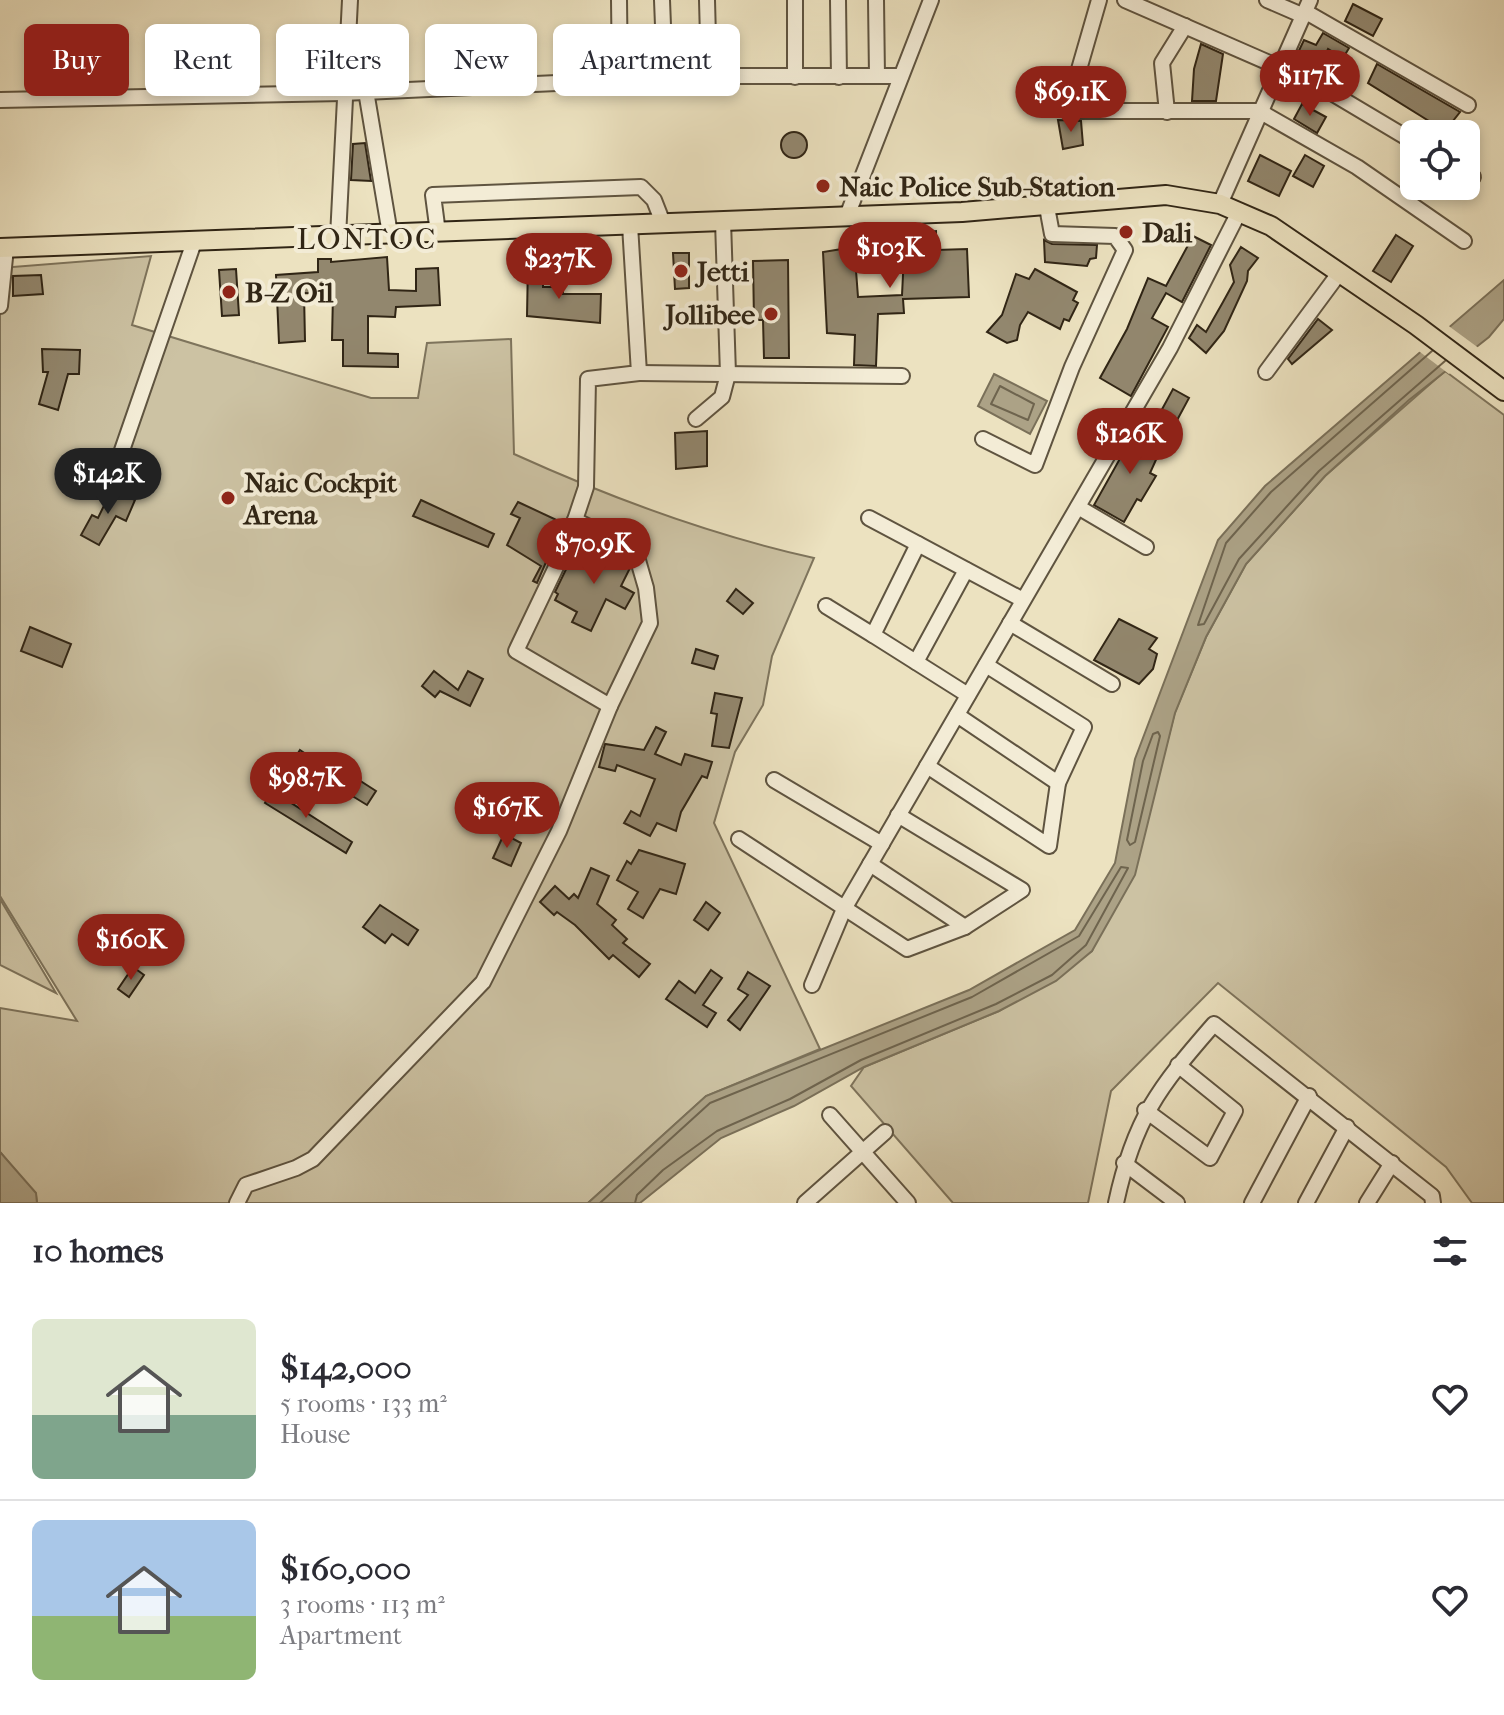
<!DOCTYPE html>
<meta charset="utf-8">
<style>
:root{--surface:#fff;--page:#f2f2f3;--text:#2b2b33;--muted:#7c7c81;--line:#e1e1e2;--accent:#8f2418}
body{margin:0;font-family:"IM FELL French Canon",serif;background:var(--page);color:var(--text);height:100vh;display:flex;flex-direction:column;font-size:30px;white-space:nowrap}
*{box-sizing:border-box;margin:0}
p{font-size:26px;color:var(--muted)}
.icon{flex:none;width:44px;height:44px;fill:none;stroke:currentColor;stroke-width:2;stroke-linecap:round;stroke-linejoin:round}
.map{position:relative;height:1203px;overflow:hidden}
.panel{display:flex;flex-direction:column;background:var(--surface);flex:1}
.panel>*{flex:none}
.guide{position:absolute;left:24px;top:24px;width:800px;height:72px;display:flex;gap:16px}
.controls{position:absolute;left:1400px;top:120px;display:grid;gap:16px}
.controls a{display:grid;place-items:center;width:80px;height:80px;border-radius:12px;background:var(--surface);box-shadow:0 4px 12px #0003;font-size:40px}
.price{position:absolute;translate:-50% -68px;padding:0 18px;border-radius:28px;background:var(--accent);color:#fff;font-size:26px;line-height:52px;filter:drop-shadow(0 2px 4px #0008)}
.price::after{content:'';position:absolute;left:50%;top:48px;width:24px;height:18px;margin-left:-12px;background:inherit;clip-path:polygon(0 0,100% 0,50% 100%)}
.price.on{background:#222;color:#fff}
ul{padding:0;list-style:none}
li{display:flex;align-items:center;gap:24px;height:200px;padding:0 32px}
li+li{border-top:2px solid var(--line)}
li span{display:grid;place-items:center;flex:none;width:224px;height:160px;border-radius:12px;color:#555}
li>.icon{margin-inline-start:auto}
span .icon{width:96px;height:96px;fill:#fffc;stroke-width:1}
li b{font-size:34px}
h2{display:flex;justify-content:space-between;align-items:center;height:96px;padding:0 32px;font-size:34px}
.tag{padding:0 28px;border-radius:12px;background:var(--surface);box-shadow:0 4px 12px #0003;font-size:28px;line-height:72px}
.tag.on{background:var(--accent);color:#fff}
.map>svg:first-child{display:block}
.green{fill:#ccc2a3;stroke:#7e745c;stroke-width:2}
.water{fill:#aca286;stroke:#7a7059;stroke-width:2}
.pier{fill:#ece2c0}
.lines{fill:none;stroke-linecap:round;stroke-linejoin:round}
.shore{stroke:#6e644e;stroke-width:2}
.building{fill:#92876e;stroke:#302515;stroke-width:2}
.minor-casing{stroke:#5f5440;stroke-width:18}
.major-casing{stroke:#302515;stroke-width:22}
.minor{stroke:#f3ecd6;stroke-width:14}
.major{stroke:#ece2c0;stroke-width:18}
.poi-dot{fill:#8f2418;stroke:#f3ecd6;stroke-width:3}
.labels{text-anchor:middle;stroke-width:8;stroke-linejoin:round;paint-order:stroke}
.poi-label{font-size:28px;font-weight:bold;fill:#302515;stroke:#f3ecd6;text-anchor:start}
.neighbourhood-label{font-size:30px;letter-spacing:2px;fill:#302515;stroke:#f3ecd6}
</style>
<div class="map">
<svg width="1504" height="1203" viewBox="0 0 1504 1203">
<rect width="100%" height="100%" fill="#ece2c0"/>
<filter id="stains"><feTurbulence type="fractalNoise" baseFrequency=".0025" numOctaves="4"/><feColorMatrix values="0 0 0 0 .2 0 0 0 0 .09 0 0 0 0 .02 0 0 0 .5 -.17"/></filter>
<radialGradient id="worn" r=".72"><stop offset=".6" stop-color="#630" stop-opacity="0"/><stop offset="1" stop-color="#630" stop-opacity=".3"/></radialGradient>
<!-- green -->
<g class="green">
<path d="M151,256L132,325L371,398H418L427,343L511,339L514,454C611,498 710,535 814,558L772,656L763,705L735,752L714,823L820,1049L706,1096L588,1203H37L36,1195L0,1152V1008L77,1021L0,896V268Z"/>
<path d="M1445,371L1504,415V1203H1472L1446,1167L1218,983L1111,1091L1088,1203H953L851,1086L864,1067L999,1011L1092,951L1160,770L1175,712L1206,637L1246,564L1325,476Z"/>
<path d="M0,899L56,993L0,965Z"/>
</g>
<!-- water -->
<g class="water">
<path d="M1504,280V319L1489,337L1409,400L1325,476L1246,564L1206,637L1175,713L1135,875L1092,951L1056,981L999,1011L864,1067L794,1106L721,1138L640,1203H588L706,1096L969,990L1075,930L1115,863L1135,759L1218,540L1265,486Z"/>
<path d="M994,374L1047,401L1030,434L978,406Z"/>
<path d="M0,1152L36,1193L37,1203H0Z"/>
</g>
<!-- pier -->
<path class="pier" d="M1446,324L1480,349L1449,374L1416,349Z"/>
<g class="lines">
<!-- shore -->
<g class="shore">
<path d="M1432,351L1271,492L1226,543L1198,625L1204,624L1239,559L1319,471L1445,361"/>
<path d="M1000,386L1034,404L1028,420L991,404Z"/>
<path d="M1158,732L1160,736L1135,842L1130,845L1127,840L1143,761L1153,734Z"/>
<path d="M600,1203L710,1103L972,997L1079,936L1121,867L1128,868L1086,945L1052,975L996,1004L861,1060L790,1099L717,1131L663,1170L637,1195L635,1203"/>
</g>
</g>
<!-- building -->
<g class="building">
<path d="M1353,4L1382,19L1373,36L1345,21Z"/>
<path d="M1323,33L1349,48L1343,58L1328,49L1317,73L1293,63L1304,40L1316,45Z"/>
<path d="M1201,44L1223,54L1216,101H1192L1194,69Z"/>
<path d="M1377,64L1460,112L1445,131L1368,83Z"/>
<path d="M1043,74L1065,82L1058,108L1035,102Z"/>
<path d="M1302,104L1326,117L1317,133L1294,119Z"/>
<path d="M1058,120L1081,121L1083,145L1063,149Z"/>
<circle cx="794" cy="145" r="13"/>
<path d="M365,143L371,181L351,180L353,144Z"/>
<path d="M1260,155L1291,171L1279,196L1248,181Z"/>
<path d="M1305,155L1324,166L1313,187L1293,176Z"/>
<path d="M936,231V250L967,249L969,297L903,299L904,313L878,314L876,366L854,365L855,335L827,333L823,252L842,249V257H855L858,297L902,295L905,234Z"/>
<path d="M1396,235L1413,246L1391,282L1373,271Z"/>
<path d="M1193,236L1211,245L1182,302L1166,293L1152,318L1168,327L1131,396L1100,378L1127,329L1148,278L1166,286Z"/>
<path d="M1044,240L1052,244L1097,245L1096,258L1090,259L1087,266L1045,262Z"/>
<path d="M1241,247L1258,258L1248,271L1247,281L1224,331L1206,353L1189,338L1197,325L1206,332L1223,302L1234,282L1230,265Z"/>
<path d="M673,253H689V288L675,289Z"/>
<path d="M387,257L389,290L416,291V269L438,268L440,305L396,307L395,317L368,316V353L398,354V367L343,366V340H332L333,294L304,293L305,341L279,343L276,275L318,272V259H331V262Z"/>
<path d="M788,260L789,358H764L763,320H754L753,261Z"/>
<path d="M528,263H543V287H563V294H601L600,323L527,316Z"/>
<path d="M236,269L239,315L222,316L219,270Z"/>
<path d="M1035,269L1077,292L1073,300L1078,303L1069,321L1064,319L1060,329L1028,312L1020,325L1017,340L1007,343L987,332L1002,315L1016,274L1029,279Z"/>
<path d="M41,275L43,294L13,296V276Z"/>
<path d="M1318,319L1332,330L1292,364L1288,359Z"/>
<path d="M42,349L80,350L79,374H68L58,410L39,404L48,372H43Z"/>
<path d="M1173,389L1189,398L1175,424L1160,413Z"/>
<path d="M1136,430L1164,442L1150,473L1156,476L1141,501L1137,499L1124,522L1094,505Z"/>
<path d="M707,431V466L676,469L675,433Z"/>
<path d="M86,456L108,466L100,483L78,473Z"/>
<path d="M112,489L135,500L126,521L116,516L99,545L81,535L92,515L98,518Z"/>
<path d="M421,500L494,534L488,547L413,516Z"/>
<path d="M518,502L563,523L537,583L533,581L541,566L507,545L520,518L511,514Z"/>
<path d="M599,545L628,561L630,568L621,586L634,593L625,609L606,599L591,631L572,622L577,612L555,600L558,594L555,592L573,555L589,563Z"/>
<path d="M736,589L753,603L743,614L727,601Z"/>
<path d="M1119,619L1157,638L1149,649L1157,654L1153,669L1139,684L1094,660Z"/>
<path d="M30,627L71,644L62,667L21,651Z"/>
<path d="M696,649L718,656L714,669L692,663Z"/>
<path d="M434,671L458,690L468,671L483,679L470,706L440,691L435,697L422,686Z"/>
<path d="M715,693L742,698L729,748L712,746L717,714L711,713Z"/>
<path d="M656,727L666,732L655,754L681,765L685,754L712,762L707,778L702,776L681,812L676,831L657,823L650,836L624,823L631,811L640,816L655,779L617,765L615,771L599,767L605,744L644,750Z"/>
<path d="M300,750L319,763L307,781L288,769Z"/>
<path d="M345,771L376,791L367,805L336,786Z"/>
<path d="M274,786L284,791L282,797L352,842L346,853L265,803Z"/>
<path d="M504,834L521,843L511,866L493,858Z"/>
<path d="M639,850L685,864L676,894L660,889L643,918L628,909L638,892L617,880L627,861L631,864Z"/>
<path d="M591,868L609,876L597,904L616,920L612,925L627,939L623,943L650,964L639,977L613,955L609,959L575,925L557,912L554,915L540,902L555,886L569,899L574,894L578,898Z"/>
<path d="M706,902L720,913L708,930L694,920Z"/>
<path d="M380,905L418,930L408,945L392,934L385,943L363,927Z"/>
<path d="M133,967L144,975L129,997L118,989Z"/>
<path d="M711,970L722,978L703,1005L716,1013L707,1027L666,999L679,981L695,993Z"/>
<path d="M748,972L770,986L740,1030L728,1020L748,995L738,989Z"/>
</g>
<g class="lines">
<!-- minor casing -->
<g class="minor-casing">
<g id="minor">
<path d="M619,0L620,80"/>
<path d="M662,0L665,77"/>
<path d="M707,0L709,76"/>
<path d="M795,0V77"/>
<path d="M838,0L839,77"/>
<path d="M876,0L877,76"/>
<path d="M1099,0L1067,111H1259L1357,167L1464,241"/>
<path d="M1125,0L1315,83L1414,142"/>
<path d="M1267,0L1304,16"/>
<path d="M1306,12L1468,105"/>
<path d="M349,61L366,91L390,234"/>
<path d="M0,100L343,93L709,76H901"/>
<path d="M1167,112L1162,63L1185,26"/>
<path d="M1466,173L1473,177"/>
<path d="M1220,204L1310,0"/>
<path d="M847,216L931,0"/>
<path d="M438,233L433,195L641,187L654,200L663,223"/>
<path d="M338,237L350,0"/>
<path d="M0,306L6,248"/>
<path d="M1266,372L1340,272"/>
<path d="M639,373L902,376"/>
<path d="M696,419L722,397L728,374L723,221"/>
<path d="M983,439L1035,465L1072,367L1125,250L1115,236L1052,234L1047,207"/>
<path d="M119,459L194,242"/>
<path d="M1078,507L1146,547"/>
<path d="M869,518L918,544"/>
<path d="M575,520L635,550L646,588L650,623L610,706"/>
<path d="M826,606L873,635"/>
<path d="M1010,623L1112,684"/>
<path d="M916,662L966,570"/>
<path d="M968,695L873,635L918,544L1023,600"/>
<path d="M957,715L1058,783"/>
<path d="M927,766L1049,846L1058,783L1084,727L986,665"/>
<path d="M774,780L882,844"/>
<path d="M739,839L907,949L965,927L1022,890L898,815"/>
<path d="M870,864L965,927"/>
<path d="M812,985L844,909L1170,348L1239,212"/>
<path d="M1145,1110L1210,1158L1235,1111L1178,1065"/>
<path d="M830,1115L908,1203"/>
<path d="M1124,1163L1177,1203"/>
<path d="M237,1203L246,1185L296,1168L313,1159L483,982L559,831L610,706L516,651L567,544L586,487L588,379L639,373L630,225"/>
<path d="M805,1203L885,1132"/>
<path d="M1116,1203C1134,1119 1159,1087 1214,1024L1432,1196L1433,1203"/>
<path d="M1252,1203L1309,1096"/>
<path d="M1306,1203L1347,1127"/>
<path d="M1367,1203L1392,1163"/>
</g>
</g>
<!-- major casing -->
<g class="major-casing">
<path id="major" d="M0,248L962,212L1166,195L1220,204L1271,226L1416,325L1504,391"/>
</g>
<!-- minor -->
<use href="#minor" class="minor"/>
<!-- major -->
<use href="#major" class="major"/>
</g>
<!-- markers -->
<g class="poi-dot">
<circle cx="823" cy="186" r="8"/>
<circle cx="1126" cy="232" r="8"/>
<circle cx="681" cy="271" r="8"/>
<circle cx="229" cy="292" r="8"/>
<circle cx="771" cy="314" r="8"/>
<circle cx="228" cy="498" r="8"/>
</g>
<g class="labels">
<!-- poi labels -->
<g class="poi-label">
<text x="839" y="196">Naic Police Sub-Station</text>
<text x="1142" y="242">Dali</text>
<text x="697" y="281">Jetti</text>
<text x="245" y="302">B-Z Oil</text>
<text x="755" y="324" text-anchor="end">Jollibee</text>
<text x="244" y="492">Naic Cockpit<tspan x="244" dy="32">Arena</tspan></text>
</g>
<!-- neighbourhood labels -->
<g class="neighbourhood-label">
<text x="367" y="249">LONTOC</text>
</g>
</g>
<rect width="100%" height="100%" filter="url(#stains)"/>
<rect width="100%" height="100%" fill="url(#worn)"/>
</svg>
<div class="controls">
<a><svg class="icon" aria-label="locate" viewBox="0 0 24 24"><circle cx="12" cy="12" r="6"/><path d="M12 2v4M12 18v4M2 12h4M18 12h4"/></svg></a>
</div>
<b class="price" style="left:1310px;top:118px">$117K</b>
<b class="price" style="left:1071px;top:134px">$69.1K</b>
<b class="price" style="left:890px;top:290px">$103K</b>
<b class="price" style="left:559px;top:301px">$237K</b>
<b class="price" style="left:1130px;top:476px">$126K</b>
<b class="price on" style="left:108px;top:516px">$142K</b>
<b class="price" style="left:594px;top:586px">$70.9K</b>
<b class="price" style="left:306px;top:820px">$98.7K</b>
<b class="price" style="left:507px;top:850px">$167K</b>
<b class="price" style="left:131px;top:982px">$160K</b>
<div class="guide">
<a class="tag on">Buy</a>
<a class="tag">Rent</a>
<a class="tag">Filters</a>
<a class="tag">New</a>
<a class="tag">Apartment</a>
</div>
</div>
<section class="panel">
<h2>10 homes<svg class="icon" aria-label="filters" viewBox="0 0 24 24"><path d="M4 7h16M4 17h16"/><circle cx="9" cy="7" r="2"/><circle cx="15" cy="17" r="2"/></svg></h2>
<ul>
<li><span style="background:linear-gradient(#dfe7d0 60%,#7fa58c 0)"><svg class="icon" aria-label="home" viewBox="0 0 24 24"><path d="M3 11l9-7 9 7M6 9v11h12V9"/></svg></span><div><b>$142,000</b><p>5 rooms · 133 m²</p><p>House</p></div><svg class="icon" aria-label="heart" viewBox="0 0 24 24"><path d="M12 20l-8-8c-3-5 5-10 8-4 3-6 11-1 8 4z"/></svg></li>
<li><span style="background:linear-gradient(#a9c7e8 60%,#8fb573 0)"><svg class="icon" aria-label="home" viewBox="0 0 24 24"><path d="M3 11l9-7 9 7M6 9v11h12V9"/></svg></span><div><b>$160,000</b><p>3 rooms · 113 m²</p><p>Apartment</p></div><svg class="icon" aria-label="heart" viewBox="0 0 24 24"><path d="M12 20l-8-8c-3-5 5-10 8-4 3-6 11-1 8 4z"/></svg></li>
</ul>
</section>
